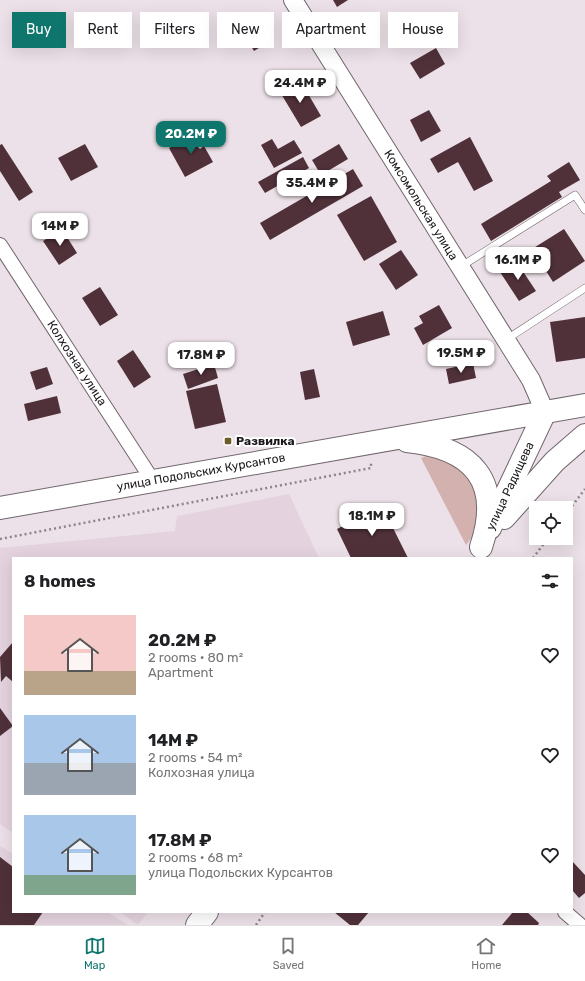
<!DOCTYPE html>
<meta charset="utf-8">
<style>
:root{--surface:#fff;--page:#f2f2f2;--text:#202124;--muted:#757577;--line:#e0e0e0;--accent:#0f766e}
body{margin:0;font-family:Rubik,sans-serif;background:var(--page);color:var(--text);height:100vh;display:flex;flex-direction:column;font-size:15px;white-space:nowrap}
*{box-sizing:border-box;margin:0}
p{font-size:13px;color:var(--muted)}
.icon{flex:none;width:22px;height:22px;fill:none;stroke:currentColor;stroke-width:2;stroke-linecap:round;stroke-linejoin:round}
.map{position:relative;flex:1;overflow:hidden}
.details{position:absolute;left:12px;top:557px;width:561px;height:356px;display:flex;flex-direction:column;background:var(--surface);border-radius:0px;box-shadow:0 4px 16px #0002}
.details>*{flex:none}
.hud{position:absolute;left:12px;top:12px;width:561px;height:36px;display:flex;gap:8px}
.tools{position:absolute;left:529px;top:501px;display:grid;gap:8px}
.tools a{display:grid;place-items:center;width:44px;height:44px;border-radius:0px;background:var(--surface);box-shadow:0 4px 16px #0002;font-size:20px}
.price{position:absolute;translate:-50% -34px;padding:0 9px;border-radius:8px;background:#fff;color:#222;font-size:13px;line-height:26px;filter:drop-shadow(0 1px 2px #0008)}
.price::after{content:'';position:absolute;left:50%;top:24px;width:12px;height:9px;margin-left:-6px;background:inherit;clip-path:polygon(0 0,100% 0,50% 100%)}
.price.selected{background:var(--accent);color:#fff}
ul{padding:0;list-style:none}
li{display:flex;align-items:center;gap:12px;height:100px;padding:0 12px}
li span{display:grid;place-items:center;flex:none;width:112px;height:80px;border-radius:0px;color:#555}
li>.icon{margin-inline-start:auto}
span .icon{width:48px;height:48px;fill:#fffc;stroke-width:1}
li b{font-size:17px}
h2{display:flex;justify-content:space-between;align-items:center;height:48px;padding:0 12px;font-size:17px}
.pill{padding:0 14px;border-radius:0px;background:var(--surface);box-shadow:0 4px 16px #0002;font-size:14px;line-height:36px}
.pill.selected{background:var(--accent);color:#fff}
.tab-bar{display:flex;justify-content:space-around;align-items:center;height:56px;border-top:1px solid var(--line);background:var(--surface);font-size:11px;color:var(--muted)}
.tab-bar a{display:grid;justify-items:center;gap:2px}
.tab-bar .selected{color:var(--accent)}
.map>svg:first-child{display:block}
.built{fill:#e4d3de}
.green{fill:#d3b1af}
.building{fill:#50313a}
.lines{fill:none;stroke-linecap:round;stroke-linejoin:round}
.service-casing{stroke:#71676d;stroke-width:8}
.minor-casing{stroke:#71676d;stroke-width:16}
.tertiary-casing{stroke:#71676d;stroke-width:20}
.primary-casing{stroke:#71676d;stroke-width:24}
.path{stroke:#8c8489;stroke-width:2.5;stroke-dasharray:2 3;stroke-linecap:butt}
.service{stroke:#fff;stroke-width:7}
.minor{stroke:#fff;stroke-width:14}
.tertiary{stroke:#fff;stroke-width:18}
.primary{stroke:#fff;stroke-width:22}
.poi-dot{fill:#6d5b29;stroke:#fff;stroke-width:1.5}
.labels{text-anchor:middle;stroke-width:4;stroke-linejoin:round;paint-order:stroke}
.street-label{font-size:12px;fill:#1b171a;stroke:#fff}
.poi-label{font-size:12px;font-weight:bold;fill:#1b171a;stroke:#fff;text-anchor:start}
</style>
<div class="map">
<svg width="585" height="925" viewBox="0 0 585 925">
<rect width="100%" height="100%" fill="#ece1e8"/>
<!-- built -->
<g class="built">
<path d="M289,494L319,558H13V833L0,824V548L175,531L177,516Z"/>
<path d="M0,846L13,854V912H107L128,925H0Z"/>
<path d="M120,912H148L138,925Z"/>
</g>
<!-- green -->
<path class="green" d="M428,455C451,458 466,475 479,493L476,532L466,545L421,458Z"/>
<!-- building -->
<g class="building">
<path d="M333,0H348L337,7Z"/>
<path d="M258,16L272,40L254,51L239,26Z"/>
<path d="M436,48L445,64L420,79L410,63Z"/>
<path d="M300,80L321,116L301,127L280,92Z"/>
<path d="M429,110L441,131L421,142L410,120Z"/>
<path d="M194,134L198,135L202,141L198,147L200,149L204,146L213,162L185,177L169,148Z"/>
<path d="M470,137L493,181L474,191L458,162L438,173L430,159Z"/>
<path d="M272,139L278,149L294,140L302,153L274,168L261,145Z"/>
<path d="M2,144L33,192L19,201L0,171V145Z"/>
<path d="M85,144L98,167L71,181L58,158Z"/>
<path d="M339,144L348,159L321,175L312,160Z"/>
<path d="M303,157L309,168L265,193L258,182Z"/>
<path d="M569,162L580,180L559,192L562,197L491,241L481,224L551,181L547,176Z"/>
<path d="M353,169L363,186L270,240L260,223Z"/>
<path d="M371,196L397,242L364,261L337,215Z"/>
<path d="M62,229L77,253L59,265L43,241Z"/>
<path d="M564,229L585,261L553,282L532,249Z"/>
<path d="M401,250L418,275L396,290L379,264Z"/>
<path d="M516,261L536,291L519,301L500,272Z"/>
<path d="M100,287L118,315L100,326L82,298Z"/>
<path d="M439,305L452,328L423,345L414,328L423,323L419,316Z"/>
<path d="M383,311L390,335L353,346L346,322Z"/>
<path d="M585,317V358L556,362L550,322Z"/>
<path d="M133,350L151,377L134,388L117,361Z"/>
<path d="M473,363L476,378L449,384L446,369Z"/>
<path d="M214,364L218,378L188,389L183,374Z"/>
<path d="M47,367L53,384L36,390L30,372Z"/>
<path d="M314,369L320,397L305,400L300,372Z"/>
<path d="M217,384L226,422L195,429L186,391Z"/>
<path d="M57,396L61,413L28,421L24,404Z"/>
<path d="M382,506L408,558H351L337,529Z"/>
<path d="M13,642V682L6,676L1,682L0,657Z"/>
<path d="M0,708L13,726L0,736Z"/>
<path d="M0,857L13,867V912H43L34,925H0Z"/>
<path d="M572,861L585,875V893L579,898L572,890Z"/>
<path d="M334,912H369L358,925H350Z"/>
<path d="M513,912H527L539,923L538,925H502Z"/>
</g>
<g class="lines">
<!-- service casing -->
<g class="service-casing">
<g id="service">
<path d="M460,267L575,195L585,210"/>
<path d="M507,339L585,288"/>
</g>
</g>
<!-- minor casing -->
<g class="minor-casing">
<g id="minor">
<path d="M0,245L153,481"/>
<path d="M565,912L580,925"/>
</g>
</g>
<!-- tertiary casing -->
<g class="tertiary-casing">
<path id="tertiary" d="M293,0L506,340L531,380L545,412"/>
</g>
<!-- primary casing -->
<g class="primary-casing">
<g id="primary">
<path d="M407,441C473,448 503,481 481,547"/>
<path d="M0,508L585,405"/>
<path d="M504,518L555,461L585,435"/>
<path d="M490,528L545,412"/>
<path d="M197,925L207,912"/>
</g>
</g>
<!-- path -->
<g class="path">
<path d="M566,514L585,489"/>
<path d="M0,539L371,468V462"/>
<path d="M533,558L548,538"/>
<path d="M256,925L265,912"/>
</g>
<!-- service -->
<use href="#service" class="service"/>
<!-- minor -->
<use href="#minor" class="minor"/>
<!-- tertiary -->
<use href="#tertiary" class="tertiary"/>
<!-- primary -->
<use href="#primary" class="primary"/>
</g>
<!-- markers -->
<rect class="poi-dot" x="224" y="437" width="8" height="8" rx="2"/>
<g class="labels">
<!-- street labels -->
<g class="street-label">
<text transform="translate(421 205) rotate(58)" y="4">Комсомольская улица</text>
<text transform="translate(77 363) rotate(57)" y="4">Колхозная улица</text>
<text transform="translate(201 472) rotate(-10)" y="4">улица Подольских Курсантов</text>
<text transform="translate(510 486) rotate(-65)" y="4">улица Радищева</text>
</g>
<!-- poi labels -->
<g class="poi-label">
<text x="236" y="445">Развилка</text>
</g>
</g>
</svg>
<div class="tools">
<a><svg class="icon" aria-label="locate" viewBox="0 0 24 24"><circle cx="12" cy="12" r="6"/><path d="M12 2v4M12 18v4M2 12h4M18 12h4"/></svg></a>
</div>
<b class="price" style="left:300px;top:104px">24.4M ₽</b>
<b class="price selected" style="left:191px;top:155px">20.2M ₽</b>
<b class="price" style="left:312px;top:204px">35.4M ₽</b>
<b class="price" style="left:60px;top:247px">14M ₽</b>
<b class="price" style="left:518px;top:281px">16.1M ₽</b>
<b class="price" style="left:461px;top:374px">19.5M ₽</b>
<b class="price" style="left:201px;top:376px">17.8M ₽</b>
<b class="price" style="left:372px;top:537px">18.1M ₽</b>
<div class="hud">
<a class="pill selected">Buy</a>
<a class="pill">Rent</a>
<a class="pill">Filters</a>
<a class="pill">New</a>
<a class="pill">Apartment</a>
<a class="pill">House</a>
</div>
<section class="details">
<h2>8 homes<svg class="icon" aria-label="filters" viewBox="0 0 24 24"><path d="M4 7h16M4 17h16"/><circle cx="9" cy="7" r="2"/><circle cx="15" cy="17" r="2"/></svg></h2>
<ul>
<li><span style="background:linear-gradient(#f6c9c9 70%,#b9a48a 0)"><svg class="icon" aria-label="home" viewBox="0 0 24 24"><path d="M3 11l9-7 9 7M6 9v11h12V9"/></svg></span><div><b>20.2M ₽</b><p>2 rooms · 80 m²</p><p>Apartment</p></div><svg class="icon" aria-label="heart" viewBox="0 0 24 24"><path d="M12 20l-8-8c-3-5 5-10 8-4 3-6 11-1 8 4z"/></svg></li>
<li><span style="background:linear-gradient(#a9c7e8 60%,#9aa5b1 0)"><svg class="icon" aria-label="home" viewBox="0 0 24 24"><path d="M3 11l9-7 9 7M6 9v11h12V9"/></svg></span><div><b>14M ₽</b><p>2 rooms · 54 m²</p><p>Колхозная улица</p></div><svg class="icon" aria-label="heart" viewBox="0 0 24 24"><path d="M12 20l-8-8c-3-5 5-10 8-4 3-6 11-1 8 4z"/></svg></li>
<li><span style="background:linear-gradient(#a9c7e8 75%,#7fa58c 0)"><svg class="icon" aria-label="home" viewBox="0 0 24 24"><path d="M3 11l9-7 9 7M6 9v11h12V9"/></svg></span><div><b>17.8M ₽</b><p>2 rooms · 68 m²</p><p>улица Подольских Курсантов</p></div><svg class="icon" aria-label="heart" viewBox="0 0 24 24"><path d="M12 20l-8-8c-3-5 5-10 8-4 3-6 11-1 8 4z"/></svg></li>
</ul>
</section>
</div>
<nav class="tab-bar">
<a class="selected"><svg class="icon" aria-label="map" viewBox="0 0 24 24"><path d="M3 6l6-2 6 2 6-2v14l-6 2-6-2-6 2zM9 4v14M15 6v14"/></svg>Map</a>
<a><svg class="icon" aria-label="saved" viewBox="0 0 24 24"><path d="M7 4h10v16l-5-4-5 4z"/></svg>Saved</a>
<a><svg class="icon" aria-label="home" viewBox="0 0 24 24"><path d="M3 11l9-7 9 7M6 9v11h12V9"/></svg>Home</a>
</nav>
